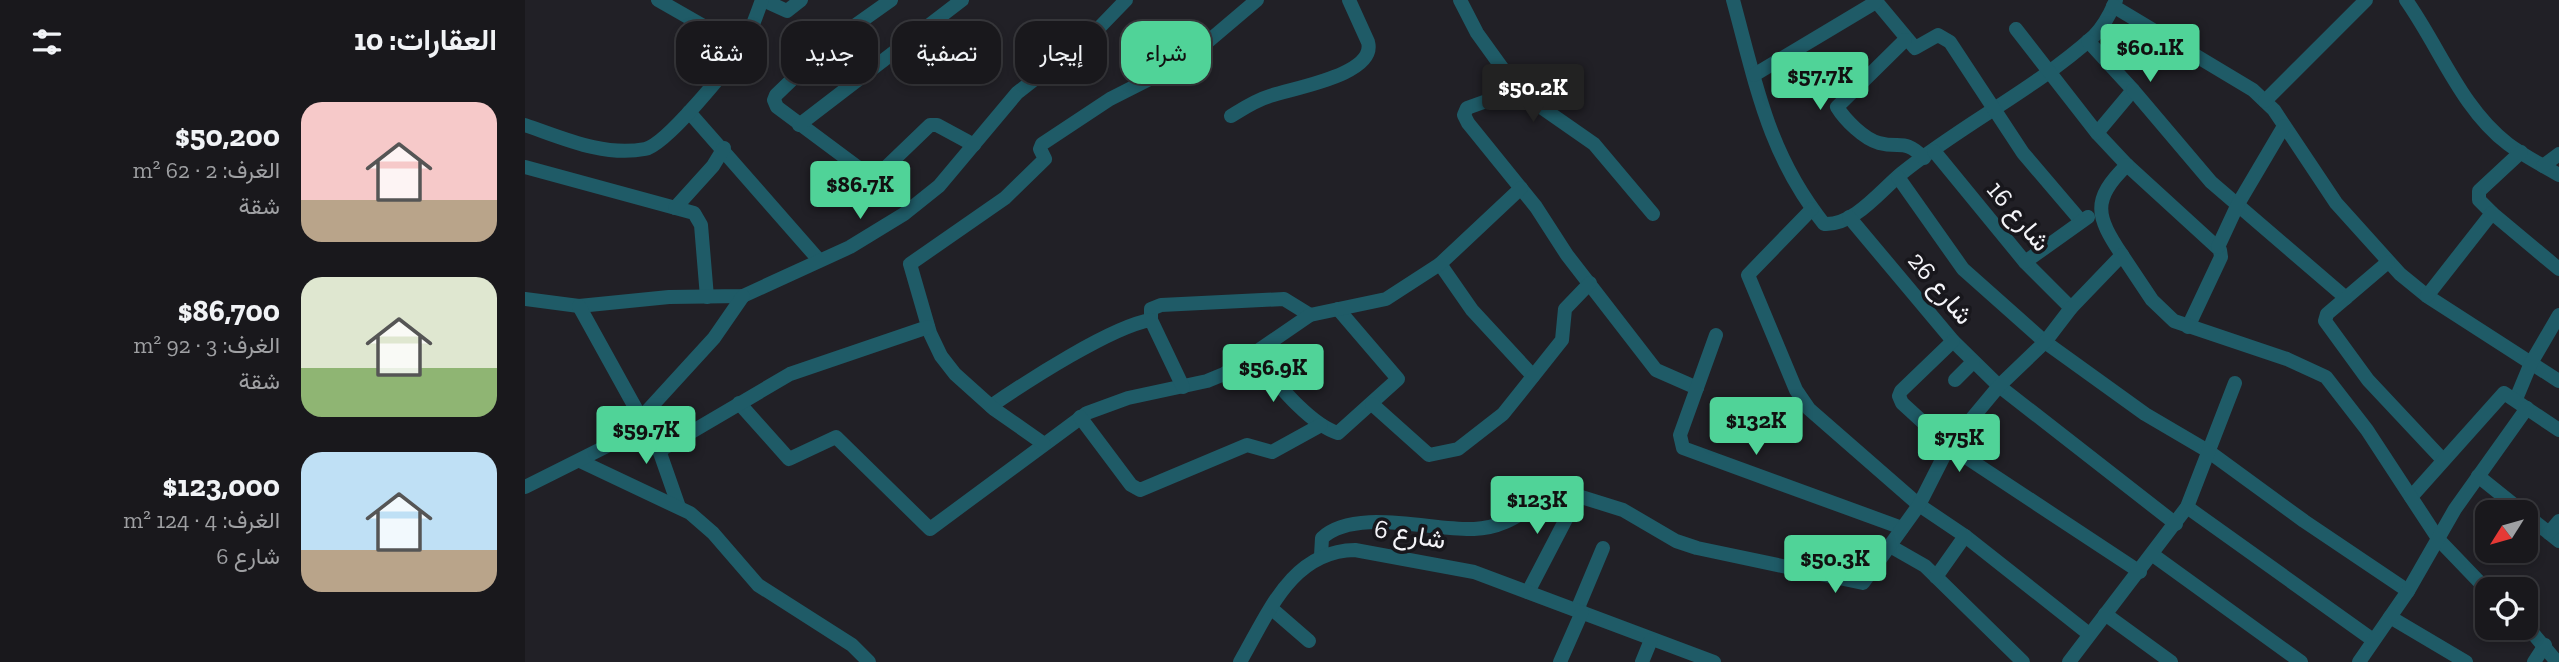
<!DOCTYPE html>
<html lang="ar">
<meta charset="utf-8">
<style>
:root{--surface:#19181c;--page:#222125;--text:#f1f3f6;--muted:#9fa0a3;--line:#37373b;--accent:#50d398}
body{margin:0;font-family:"Zilla Slab",Vazirmatn,serif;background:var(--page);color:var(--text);direction:rtl;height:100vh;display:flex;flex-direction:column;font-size:26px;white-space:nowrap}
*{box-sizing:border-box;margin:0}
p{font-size:23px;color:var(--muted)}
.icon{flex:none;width:38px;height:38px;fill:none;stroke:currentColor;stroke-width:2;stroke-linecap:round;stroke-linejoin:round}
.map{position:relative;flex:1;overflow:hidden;direction:ltr}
.details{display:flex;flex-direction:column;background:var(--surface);width:525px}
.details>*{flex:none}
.guide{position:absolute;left:21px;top:21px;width:665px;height:63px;direction:rtl;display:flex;gap:14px}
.needle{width:46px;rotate:233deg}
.buttons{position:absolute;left:1950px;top:500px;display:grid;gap:14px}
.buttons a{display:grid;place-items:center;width:63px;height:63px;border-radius:14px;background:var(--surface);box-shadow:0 4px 10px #0003,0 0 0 2px var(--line);font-size:35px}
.price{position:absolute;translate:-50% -60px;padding:0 16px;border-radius:7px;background:var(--accent);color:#111;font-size:23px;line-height:46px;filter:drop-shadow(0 2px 4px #0008)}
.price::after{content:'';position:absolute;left:50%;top:42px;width:21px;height:16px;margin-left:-10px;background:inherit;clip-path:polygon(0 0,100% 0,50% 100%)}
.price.selected{background:#222;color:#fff}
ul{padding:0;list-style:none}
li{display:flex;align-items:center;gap:21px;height:175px;padding:0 28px}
li span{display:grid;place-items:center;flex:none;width:196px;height:140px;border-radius:21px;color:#555}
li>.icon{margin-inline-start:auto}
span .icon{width:84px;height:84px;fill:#fffc;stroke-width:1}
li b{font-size:30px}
h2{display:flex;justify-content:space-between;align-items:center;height:84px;padding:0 28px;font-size:30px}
.pill{padding:0 24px;border-radius:21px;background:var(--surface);box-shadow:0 4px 10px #0003,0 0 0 2px var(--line);font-size:24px;line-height:63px}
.pill.selected{background:var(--accent);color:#111}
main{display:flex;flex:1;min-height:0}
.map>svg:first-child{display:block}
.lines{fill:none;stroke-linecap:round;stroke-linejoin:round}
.street{stroke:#1f5b67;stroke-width:14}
.labels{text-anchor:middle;stroke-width:7;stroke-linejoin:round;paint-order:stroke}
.street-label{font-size:26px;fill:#f4f4f8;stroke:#18171c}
</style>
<main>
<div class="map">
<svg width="2034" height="662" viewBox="0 0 2034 662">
<rect width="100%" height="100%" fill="#212026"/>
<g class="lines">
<!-- street -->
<g class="street">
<path d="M133,0L217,48"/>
<path d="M238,0L262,11L276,0"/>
<path d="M366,0L304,44L251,95L249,100L252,107L346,177L354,174L405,125H412L449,145"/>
<path d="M935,0L952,33L983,76L1003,98L1069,144L1128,214"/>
<path d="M1208,0C1231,84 1243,154 1299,224C1329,226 1355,191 1377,173C1438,124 1510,89 1569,36C1578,27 1586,12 1591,0"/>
<path d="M1350,0L1390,48L1413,35L1425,42L1498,153L1556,221"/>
<path d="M1881,0C1915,48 1936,108 1983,144C1999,156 2017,165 2034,175"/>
<path d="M1588,6L1728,90L1749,110L1811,203L1875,274L1902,296L2034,381"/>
<path d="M1491,29L1572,133L1602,165L1695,250L1696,257L1663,327"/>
<path d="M1380,40L1312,107C1320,120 1339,139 1354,143C1376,149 1379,138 1399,158"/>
<path d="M1563,41L1608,90L1572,133"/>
<path d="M1229,75L1351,2"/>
<path d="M995,89L942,108L939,115L943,123L1011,207L1042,255L1131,370L1172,388"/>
<path d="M1608,90L1686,182L1821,298"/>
<path d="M1740,101L1841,0"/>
<path d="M164,112L294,260"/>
<path d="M706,116C719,108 731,100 745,96C767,88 852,75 843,42L824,0"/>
<path d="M0,125C38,138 79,157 120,149C141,145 202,69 216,49C225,35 231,16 237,0"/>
<path d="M274,125L437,0"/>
<path d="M1409,151L1500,262L1546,308"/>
<path d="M2018,166L2034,154"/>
<path d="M0,167L169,213L176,225L182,297"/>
<path d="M1373,177L1438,269L1520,342L1620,414L1683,451L1779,521L1883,591"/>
<path d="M150,208L188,166L199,148"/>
<path d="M1287,209L1223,275L1271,390L1284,409L1394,505L1440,536L1564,634"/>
<path d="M1967,213L1954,200V191L1996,152"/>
<path d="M1324,217L1428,341L1474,386L1651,524"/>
<path d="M1693,247L1713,204L1759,126"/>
<path d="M1597,255C1571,216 1566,200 1602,165"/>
<path d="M1500,262L1563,217"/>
<path d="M1863,262L1802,314L1800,321L1843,380L1918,460"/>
<path d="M915,264L947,310L1008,376"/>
<path d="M1902,296L1967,213L2034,269"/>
<path d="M0,299L54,306L144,297L218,296L325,247L379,214L414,186L492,93L571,31L601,0"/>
<path d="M54,306L116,418"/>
<path d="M626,320V309L636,305L759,299L785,315"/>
<path d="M1191,335L1155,435L1158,448L1377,528"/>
<path d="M1428,341L1376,391L1374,396L1377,403L1424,446L1615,572"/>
<path d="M728,355C748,378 783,424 813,433L873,379L813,309"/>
<path d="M1430,380L1448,362"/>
<path d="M1991,399L2006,363L2034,315"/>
<path d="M214,403L264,459L311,437L405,529L562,413L603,398L682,381L699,374L785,315L861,299L915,264L996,188"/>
<path d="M847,404L904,455L933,449L978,414L1037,340L1040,309L1065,283"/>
<path d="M466,406C501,382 587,326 626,320L658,387"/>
<path d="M121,413L154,507"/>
<path d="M555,417L606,485L615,490L722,445L747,452L796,425"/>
<path d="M519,444L469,409L430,374L416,356L405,333L385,264L480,198L520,159L515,149L517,144L585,99L660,61L732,0"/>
<path d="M134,451L265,374L403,327"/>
<path d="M55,461L165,513L188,533L233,585L327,645L344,662"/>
<path d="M1953,476L1999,513"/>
<path d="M0,487L88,443L103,432L189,338L218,296"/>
<path d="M1886,497L1979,393L2034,430"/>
<path d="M1662,507L1848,640"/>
<path d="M2000,514L2034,541"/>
<path d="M2024,533L2034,521"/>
<path d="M1365,546L1400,566L1498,662"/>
<path d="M1628,555L1776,662"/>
<path d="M796,556L797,538C830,507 908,531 949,529C986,528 1005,504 1037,491L1098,510L1151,541L1172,548L1338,583L1394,505L1424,446L1474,386L1520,342L1546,308L1597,255L1627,300L1649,321L1762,359L1801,377L1842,430L1914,540L1962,590"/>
<path d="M1411,577L1440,536"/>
<path d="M1003,592L1053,496"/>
<path d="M746,608L784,641"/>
<path d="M1052,610L1078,548"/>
<path d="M1580,614L1646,662"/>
<path d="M1865,617L1941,662"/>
<path d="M2000,624L2032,662"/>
<path d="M715,662C743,614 766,551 830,550L949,572L1189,662"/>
<path d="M1035,662L1057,612"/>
<path d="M1117,662L1126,640"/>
<path d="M1544,662L1662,507L1710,383"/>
<path d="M1834,662L1883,591L1930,509L2002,408"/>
<path d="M2009,662L2020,645"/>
</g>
</g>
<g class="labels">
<!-- street labels -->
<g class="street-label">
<text transform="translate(1494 216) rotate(50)" y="9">شارع 16</text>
<text transform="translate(1416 288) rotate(50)" y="9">شارع 26</text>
<text transform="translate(885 534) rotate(10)" y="9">شارع 6</text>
</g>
</g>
</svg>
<div class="buttons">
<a><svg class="needle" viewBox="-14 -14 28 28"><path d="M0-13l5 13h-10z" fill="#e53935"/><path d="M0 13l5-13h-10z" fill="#9fa0a3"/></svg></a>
<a><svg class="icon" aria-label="locate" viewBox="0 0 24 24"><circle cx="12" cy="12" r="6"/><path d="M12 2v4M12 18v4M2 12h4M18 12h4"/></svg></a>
</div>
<b class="price" style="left:1625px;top:84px">$60.1K</b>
<b class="price" style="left:1295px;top:112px">$57.7K</b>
<b class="price selected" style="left:1008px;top:124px">$50.2K</b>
<b class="price" style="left:335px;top:221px">$86.7K</b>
<b class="price" style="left:748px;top:404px">$56.9K</b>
<b class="price" style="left:1231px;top:457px">$132K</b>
<b class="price" style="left:121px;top:466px">$59.7K</b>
<b class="price" style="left:1434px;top:474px">$75K</b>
<b class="price" style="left:1012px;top:536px">$123K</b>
<b class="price" style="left:1310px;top:595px">$50.3K</b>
<div class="guide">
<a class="pill selected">شراء</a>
<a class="pill">إيجار</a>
<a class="pill">تصفية</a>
<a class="pill">جديد</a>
<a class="pill">شقة</a>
</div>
</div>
<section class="details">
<h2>العقارات: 10<svg class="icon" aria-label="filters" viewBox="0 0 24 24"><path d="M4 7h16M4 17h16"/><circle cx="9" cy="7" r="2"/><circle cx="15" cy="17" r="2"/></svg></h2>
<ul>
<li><span style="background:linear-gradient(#f6c9c9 70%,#b9a48a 0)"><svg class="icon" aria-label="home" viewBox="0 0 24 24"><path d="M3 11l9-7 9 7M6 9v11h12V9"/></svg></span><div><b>$50,200</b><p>الغرف: 2 · 62 m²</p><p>شقة</p></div></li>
<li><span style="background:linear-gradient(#dfe7d0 65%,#8fb573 0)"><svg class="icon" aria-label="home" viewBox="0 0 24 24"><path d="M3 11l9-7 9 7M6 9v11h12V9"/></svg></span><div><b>$86,700</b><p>الغرف: 3 · 92 m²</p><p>شقة</p></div></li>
<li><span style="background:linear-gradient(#bfe0f5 70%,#b9a48a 0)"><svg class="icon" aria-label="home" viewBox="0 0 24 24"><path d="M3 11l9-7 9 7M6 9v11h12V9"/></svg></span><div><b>$123,000</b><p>الغرف: 4 · 124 m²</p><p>شارع 6</p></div></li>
</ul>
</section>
</main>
